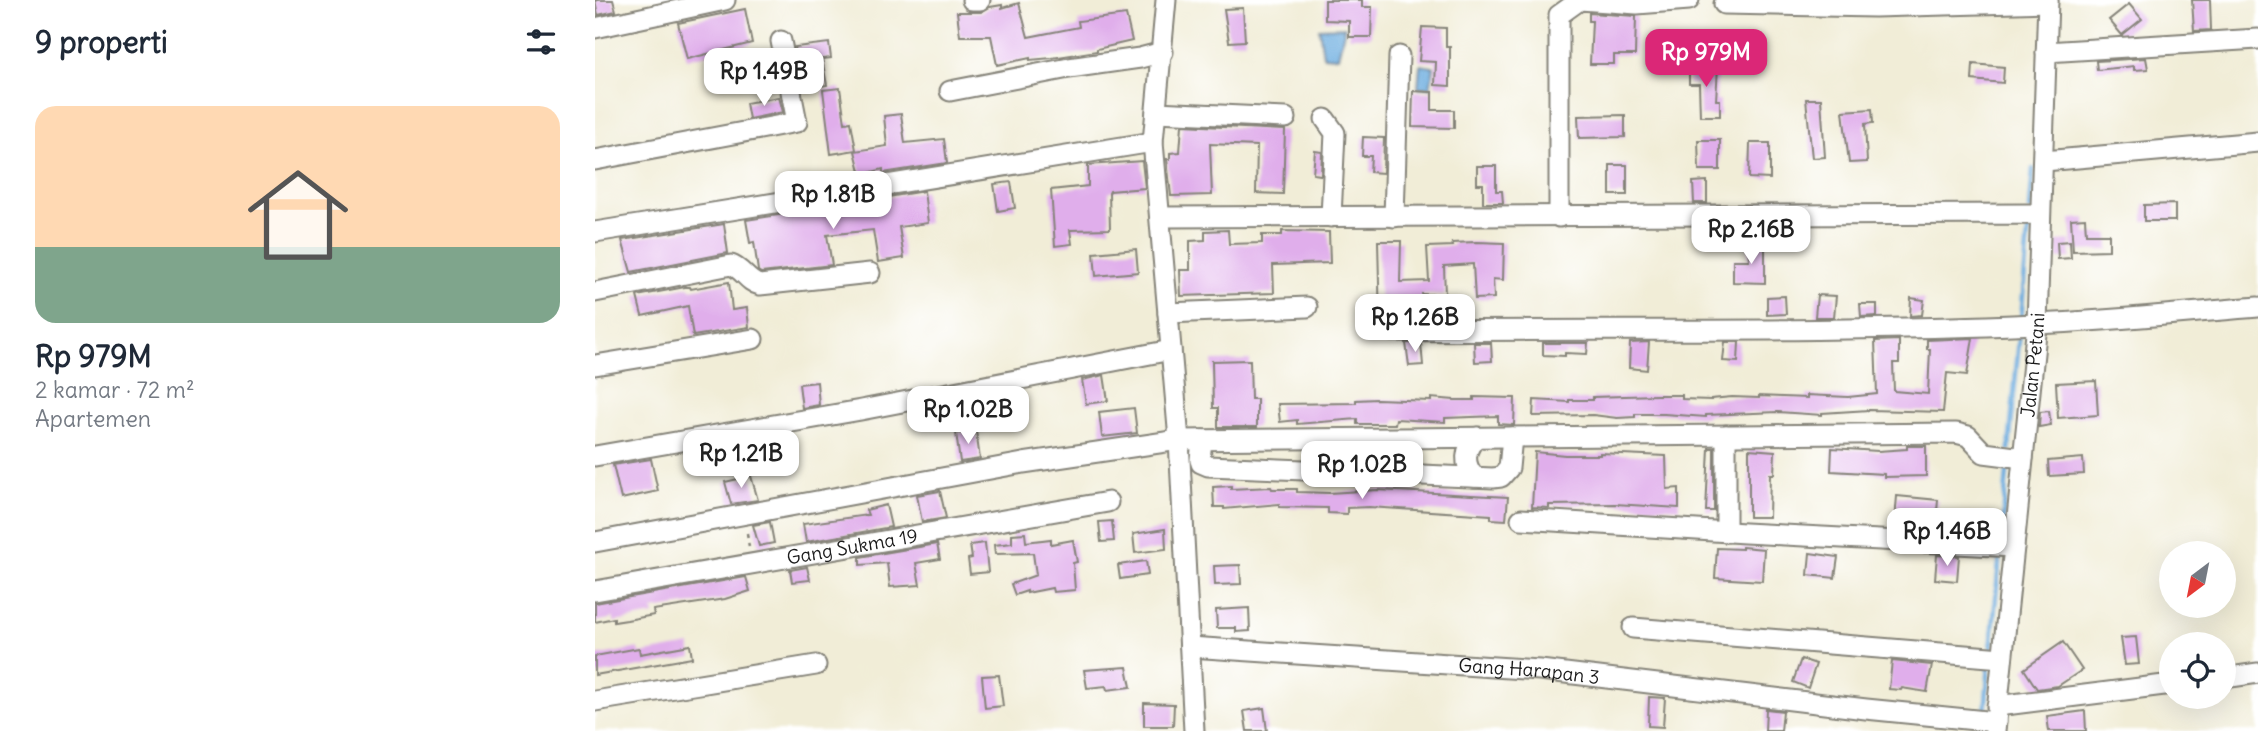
<!DOCTYPE html>
<html lang="id">
<meta charset="utf-8">
<style>
:root{--surface:#fff;--page:#f2f2f3;--text:#1f2937;--muted:#747a83;--line:#e0e1e3;--accent:#db2777}
body{margin:0;font-family:Delius,sans-serif;background:var(--page);color:var(--text);height:100vh;display:flex;flex-direction:column;font-size:26px;white-space:nowrap}
*{box-sizing:border-box;margin:0}
p{font-size:23px;color:var(--muted)}
.icon{flex:none;width:38px;height:38px;fill:none;stroke:currentColor;stroke-width:2;stroke-linecap:round;stroke-linejoin:round}
.map{position:relative;flex:1;overflow:hidden}
.side{display:flex;flex-direction:column;background:var(--surface);width:595px}
.side>*{flex:none}
.needle{width:46px;rotate:212deg}
.fabs{position:absolute;left:1564px;top:541px;display:grid;gap:14px}
.fabs a{display:grid;place-items:center;width:77px;height:77px;border-radius:50%;background:var(--surface);box-shadow:0 7px 28px #0002;font-size:35px}
.price{position:absolute;translate:-50% -60px;padding:0 16px;border-radius:14px;background:#fff;color:#222;font-size:23px;line-height:46px;filter:drop-shadow(0 2px 4px #0008)}
.price::after{content:'';position:absolute;left:50%;top:42px;width:21px;height:16px;margin-left:-10px;background:inherit;clip-path:polygon(0 0,100% 0,50% 100%)}
.price.selected{background:var(--accent);color:#fff}
ul{padding:0;list-style:none}
li{display:grid;align-content:center;gap:14px;height:371px;padding:0 35px}
li+li{border-top:2px solid var(--line)}
li span{display:grid;place-items:center;height:217px;border-radius:21px;color:#555}
li>.icon{margin-inline-start:auto}
span .icon{width:126px;height:126px;fill:#fffc;stroke-width:1}
li b{font-size:30px}
h2{display:flex;justify-content:space-between;align-items:center;height:84px;padding:0 35px;font-size:30px}
main{display:flex;flex:1;min-height:0}
.map>svg:first-child{display:block}
.water{fill:#6bacdf;stroke:#44647e;stroke-width:2}
.lines{fill:none;stroke-linecap:round;stroke-linejoin:round}
.stream{stroke:#6bacdf;stroke-width:4.5}
.building{fill:#e0aeeb}
.minor-casing{stroke:#86847a;stroke-width:23}
.path{stroke:#86847a;stroke-width:2.5;stroke-dasharray:5 5;stroke-linecap:butt}
.minor{stroke:#fff;stroke-width:19}
.labels{text-anchor:middle;stroke-width:5;stroke-linejoin:round;paint-order:stroke}
.street-label{font-size:19px;fill:#1c1c1c;stroke:#fff}
</style>
<main>
<section class="side">
<h2>9 properti<svg class="icon" aria-label="filters" viewBox="0 0 24 24"><path d="M4 7h16M4 17h16"/><circle cx="9" cy="7" r="2"/><circle cx="15" cy="17" r="2"/></svg></h2>
<ul>
<li><span style="background:linear-gradient(#ffd9b3 65%,#7fa58c 0)"><svg class="icon" aria-label="home" viewBox="0 0 24 24"><path d="M3 11l9-7 9 7M6 9v11h12V9"/></svg></span><div><b>Rp 979M</b><p>2 kamar · 72 m²</p><p>Apartemen</p></div></li>
</ul>
</section>
<div class="map">
<svg width="1663" height="731" viewBox="0 0 1663 731">
<rect width="100%" height="100%" fill="#fff"/>
<filter id="ink" filterUnits="userSpaceOnUse"><feTurbulence type="fractalNoise" baseFrequency=".0143" numOctaves="2"/><feDisplacementMap in="SourceGraphic" scale="14" xChannelSelector="R" yChannelSelector="G"/><feConvolveMatrix kernelMatrix="1 2 1 2 8 2 1 2 1" color-interpolation-filters="sRGB"/></filter>
<filter id="wash" filterUnits="userSpaceOnUse"><feTurbulence type="fractalNoise" baseFrequency=".00686" numOctaves="4" result="noise"/><feDisplacementMap in="SourceGraphic" scale="28" xChannelSelector="R" yChannelSelector="G"/><feGaussianBlur stdDeviation="1.57" result="paint"/><feColorMatrix in="noise" values="0 0 0 0 0 0 0 0 0 0 0 0 0 0 0 0 0 1.4 0 .05"/><feComposite in="paint" operator="in"/></filter>
<g filter="url(#wash)">
<rect width="100%" height="100%" fill="#f1edd7"/>
<!-- water -->
<g class="water">
<path d="M750,27L743,57L728,56L724,28Z"/>
<path d="M825,65L839,67L835,88L823,87Z"/>
</g>
<g class="lines">
<!-- stream -->
<g class="stream">
<path d="M1435,209L1438,169"/>
<path d="M1426,320L1434,221"/>
<path d="M1414,449L1425,329"/>
<path d="M1406,540L1413,462"/>
<path d="M1396,651L1405,552"/>
<path d="M1390,714L1394,664"/>
</g>
</g>
<g id="blocks">
<!-- building -->
<g class="building">
<path d="M0,0H18L21,11L3,15Z"/>
<path d="M730,0H767V7H777L776,37H754V21L730,20Z"/>
<path d="M1597,0H1615L1616,30L1599,31Z"/>
<path d="M424,3L433,37L484,27L483,21L531,15L537,41L502,49V51L457,58L435,60V58L402,65L396,36H365L362,12H386L395,7L407,5V8Z"/>
<path d="M1534,4L1547,19L1527,35L1514,20Z"/>
<path d="M648,8L650,41L634,42L629,9Z"/>
<path d="M150,9L157,43L92,59L83,23Z"/>
<path d="M994,13L1041,16L1040,55H1019V64H995L997,21H994Z"/>
<path d="M827,27L851,28V47H855V86L840,85L841,62L824,61Z"/>
<path d="M234,43L236,58L227,59L232,85L208,89L200,47Z"/>
<path d="M1551,58L1553,69L1539,70V66L1502,70L1501,61Z"/>
<path d="M1378,64L1409,67L1408,83L1377,80Z"/>
<path d="M1094,65L1123,67L1121,100H1125V116H1105L1104,84H1094Z"/>
<path d="M245,88L250,123L256,122L261,150L236,154L228,90Z"/>
<path d="M818,91L837,92V110H859V128L817,127Z"/>
<path d="M184,97L188,112L154,119L151,103Z"/>
<path d="M1211,99H1226L1230,157L1217,158Z"/>
<path d="M1277,109L1278,123L1270,124L1272,162L1254,163L1248,111Z"/>
<path d="M306,114L310,143L349,139L352,163L288,173V169L266,175L260,151L292,146L289,116Z"/>
<path d="M1030,115V137L984,138L983,116Z"/>
<path d="M587,125L690,130L688,194L661,193L662,146L615,144L617,195L576,196L572,159H575V153L585,152Z"/>
<path d="M768,137L789,138L788,173L775,172L776,156H767Z"/>
<path d="M1103,140H1125V170H1104Z"/>
<path d="M1155,143H1175V179L1154,178Z"/>
<path d="M720,151L727,152L726,175L718,174Z"/>
<path d="M547,161L550,188L515,191L514,193L515,229L475,230L477,244L460,246L456,190L493,186V165Z"/>
<rect x="1015" y="165" width="17" height="30"/>
<path d="M882,166H901V191H907L908,203H888V184H882Z"/>
<path d="M1112,181V203H1099L1098,182Z"/>
<path d="M416,182L420,208L403,211L399,184Z"/>
<path d="M329,191L333,223L304,227L309,258L283,262L278,230L232,235L237,265L166,273L163,271L159,242L155,243L151,220L216,210L240,208V206Z"/>
<path d="M1580,204V221H1549V205Z"/>
<path d="M1490,218L1491,234H1514V250L1478,251L1476,219Z"/>
<path d="M129,224L133,253L36,272L27,240Z"/>
<path d="M633,230L634,244L667,243V235H687V231L734,232L735,263L678,265L679,293L586,296L585,270H595V241L610,240V231Z"/>
<path d="M783,241H806L805,282L834,281L832,247L858,246L857,243L882,242L909,243L908,280L898,279L899,298L880,299L878,264L849,266L850,295L827,294V300H816V319H796L785,324Z"/>
<path d="M1475,241L1476,258L1463,259L1462,242Z"/>
<path d="M1153,244H1170V283L1138,282V260H1154Z"/>
<path d="M541,249L543,272L501,276L499,253Z"/>
<path d="M134,282L137,310L152,308L154,327L98,336L93,306L47,316L42,296L90,287H95L96,289Z"/>
<path d="M1222,295L1241,296L1239,317H1220Z"/>
<path d="M1190,296L1191,314L1172,315V297Z"/>
<path d="M1316,298L1329,300L1327,315L1315,316Z"/>
<path d="M1265,304H1282V316L1266,317Z"/>
<path d="M1378,338L1372,375L1352,373L1348,412L1274,410L1227,413V415L1183,412L1111,415V417L1069,414H1040V417L1022,418L998,415L938,416L939,400L974,402V400H998V397L1062,395H1087V399L1116,400V399L1137,397L1164,398V396L1212,398V395L1253,397L1282,394L1280,341L1304,340V363H1298L1299,391L1333,394L1335,349H1332V340Z"/>
<path d="M1054,342L1052,370L1034,368L1035,343Z"/>
<path d="M1130,342H1144L1143,362L1128,361Z"/>
<path d="M811,343H826L828,365L814,366Z"/>
<path d="M879,343H896L897,361L880,362Z"/>
<path d="M948,343H993L992,354L970,353V356L948,355Z"/>
<path d="M655,360L656,399H662V427H623V408H618L617,361Z"/>
<path d="M509,375L513,401L491,404L487,380Z"/>
<path d="M1501,381L1503,415L1463,418L1461,383Z"/>
<path d="M222,382L224,405L207,408L204,384Z"/>
<path d="M879,397L920,398L919,425L903,424V416L850,418V422L801,419L800,424H762V419L702,424V420L685,422L683,404L761,403V400L782,399L836,401V398L860,400H879Z"/>
<path d="M539,408L542,433L507,437L504,412Z"/>
<path d="M1454,411L1456,425L1444,427L1445,412Z"/>
<path d="M381,431L385,459L365,462L361,433Z"/>
<path d="M1312,446H1331V476L1289,477V474L1236,471L1237,448L1283,451L1312,449Z"/>
<path d="M1114,448H1119V511H1111Z"/>
<path d="M1154,449L1180,451L1179,474H1175L1174,517H1154Z"/>
<path d="M733,451H760L761,460L733,459Z"/>
<path d="M940,452L970,455H1005V453L1071,456L1072,489L1084,488V508L1020,504L954,505V508L937,507Z"/>
<path d="M1488,458L1489,474L1454,476L1453,461Z"/>
<path d="M56,459L63,491L26,499L18,465Z"/>
<path d="M156,476L163,500L136,504L130,482Z"/>
<path d="M636,486V489L676,487L677,489H702V492L734,493L783,490L913,497L911,520L896,519V515L774,507L752,508V514L733,513V508L684,507V504L629,509V507H619L618,487Z"/>
<path d="M345,491L351,518L327,522L322,495Z"/>
<path d="M1302,496L1343,500L1341,523L1300,520Z"/>
<path d="M291,505L296,527L211,542L208,524L273,515L271,510Z"/>
<path d="M1345,512L1384,516L1383,530L1366,528V532L1344,531Z"/>
<path d="M517,521L519,541L506,542L504,522Z"/>
<path d="M175,522L179,543L164,546L158,525Z"/>
<path d="M570,529L571,549L540,553L538,534Z"/>
<path d="M430,533L431,542L456,539V544L478,540L482,562L478,563L480,590L458,592L457,588L432,593V591L420,595L416,584L441,575L438,553L400,554L399,545L417,543V534Z"/>
<path d="M390,543L393,572L375,574L373,559L377,558L375,545Z"/>
<path d="M342,544L345,559L321,563L325,585L295,587L292,563L265,565V557Z"/>
<path d="M1147,547L1169,549L1167,581L1120,578L1122,548L1147,549Z"/>
<path d="M1215,553L1243,557L1240,578L1213,575Z"/>
<path d="M1342,555L1364,556L1362,581L1340,579Z"/>
<path d="M551,561L553,575L525,579L523,565Z"/>
<path d="M645,565L646,584L620,585L619,566Z"/>
<path d="M212,567L215,580L197,582L195,570Z"/>
<path d="M151,577L155,591L130,599L58,610L59,615L32,620L19,622V618L0,622V603Z"/>
<path d="M654,608L655,631L641,632V628H622L621,610Z"/>
<path d="M1541,637L1544,664L1530,665L1526,638Z"/>
<path d="M1468,642L1487,670L1463,686L1442,689L1429,669Z"/>
<path d="M95,645L97,658L0,675V656L44,648L45,654Z"/>
<path d="M1206,659L1221,664L1213,688L1198,682Z"/>
<path d="M1297,661L1337,665L1332,692L1307,688L1306,690L1294,689Z"/>
<path d="M532,667L536,687L512,690L511,686L492,688L489,670Z"/>
<path d="M404,675L408,706L390,708L387,676Z"/>
<path d="M1054,697L1070,698L1068,727L1053,726Z"/>
<path d="M549,703L579,704L578,726H549Z"/>
<path d="M669,708L672,731H652L649,711Z"/>
<path d="M1171,709L1188,711L1186,731H1170Z"/>
<path d="M1490,711L1491,731H1454L1452,716Z"/>
</g>
</g>
</g>
<g filter="url(#ink)">
<use href="#blocks" fill-opacity="0" stroke="#86847a" stroke-width="2"/>
<g class="lines">
<!-- minor casing -->
<g class="minor-casing">
<g id="minor">
<path d="M377,0H385"/>
<path d="M571,0L558,142L584,440L599,731"/>
<path d="M1129,4L1280,7L1453,2"/>
<path d="M0,28L130,0"/>
<path d="M1451,52L1663,39"/>
<path d="M355,91L474,68L545,58L568,52"/>
<path d="M561,112L691,118"/>
<path d="M730,119L740,133L736,217"/>
<path d="M0,160L202,122L186,41"/>
<path d="M1449,161L1663,142"/>
<path d="M565,217L1436,214L1444,216"/>
<path d="M799,217L804,56"/>
<path d="M964,217V15L985,0L1042,4L1094,0"/>
<path d="M0,232L558,142"/>
<path d="M0,292L136,265C148,269 152,282 165,285L275,273"/>
<path d="M573,313L712,307"/>
<path d="M797,331C1012,329 1227,333 1442,324C1515,321 1589,313 1663,307"/>
<path d="M0,365L158,339"/>
<path d="M607,440L605,460L606,463L613,466L898,478L906,477L914,468L917,437"/>
<path d="M0,456L266,410L576,350"/>
<path d="M880,477C868,465 869,449 882,437"/>
<path d="M926,519L1150,533L1419,547"/>
<path d="M1131,532V435"/>
<path d="M0,542L428,463L584,440L1361,433L1373,436L1389,453L1428,458"/>
<path id="s1" d="M0,591L513,502"/>
<path d="M1038,628L1407,658"/>
<path id="s2" d="M595,647L945,670L1271,709L1401,722"/>
<path d="M1629,678L1663,673"/>
<path d="M0,701L221,665"/>
<path d="M1402,706L1577,684"/>
<path id="s3" d="M1400,731L1442,324L1453,0"/>
</g>
</g>
<!-- path -->
<path class="path" d="M152,533L154,547"/>
<!-- minor -->
<use href="#minor" class="minor"/>
</g>
</g>
<g class="labels">
<!-- street labels -->
<g class="street-label">
<text dy="7" stroke="none"><textPath href="#s3" startOffset="368">Jalan Petani</textPath></text>
<text dy="7" stroke="none"><textPath href="#s1" startOffset="261">Gang Sukma 19</textPath></text>
<text dy="7" stroke="none"><textPath href="#s2" startOffset="340">Gang Harapan 3</textPath></text>
</g>
</g>
</svg>
<div class="fabs">
<a><svg class="needle" viewBox="-14 -14 28 28"><path d="M0-13l5 13h-10z" fill="#e53935"/><path d="M0 13l5-13h-10z" fill="#747a83"/></svg></a>
<a><svg class="icon" aria-label="locate" viewBox="0 0 24 24"><circle cx="12" cy="12" r="6"/><path d="M12 2v4M12 18v4M2 12h4M18 12h4"/></svg></a>
</div>
<b class="price selected" style="left:1111px;top:89px">Rp 979M</b>
<b class="price" style="left:169px;top:108px">Rp 1.49B</b>
<b class="price" style="left:238px;top:231px">Rp 1.81B</b>
<b class="price" style="left:1156px;top:266px">Rp 2.16B</b>
<b class="price" style="left:820px;top:354px">Rp 1.26B</b>
<b class="price" style="left:373px;top:446px">Rp 1.02B</b>
<b class="price" style="left:146px;top:490px">Rp 1.21B</b>
<b class="price" style="left:767px;top:501px">Rp 1.02B</b>
<b class="price" style="left:1352px;top:568px">Rp 1.46B</b>
</div>
</main>
